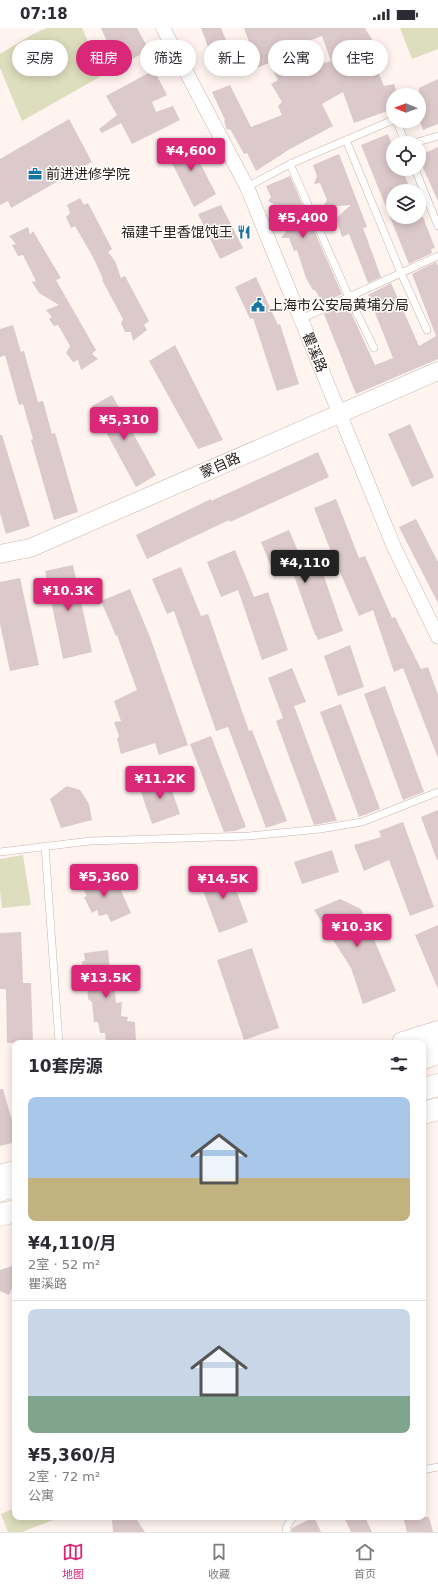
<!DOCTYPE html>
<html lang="zh">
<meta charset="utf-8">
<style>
:root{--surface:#fff;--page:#f7f7f7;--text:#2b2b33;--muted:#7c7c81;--line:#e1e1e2;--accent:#db2777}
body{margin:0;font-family:"DejaVu Sans","Noto Sans SC",sans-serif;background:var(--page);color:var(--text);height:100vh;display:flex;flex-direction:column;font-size:15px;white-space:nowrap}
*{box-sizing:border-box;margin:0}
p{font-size:13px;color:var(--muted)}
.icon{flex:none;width:22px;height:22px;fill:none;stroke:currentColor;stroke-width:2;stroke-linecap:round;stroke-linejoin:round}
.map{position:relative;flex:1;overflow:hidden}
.side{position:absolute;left:12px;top:1012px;width:414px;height:480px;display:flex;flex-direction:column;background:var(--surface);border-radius:8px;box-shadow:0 2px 10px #0003}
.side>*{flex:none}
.guide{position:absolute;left:12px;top:12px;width:414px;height:36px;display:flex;gap:8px}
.needle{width:26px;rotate:271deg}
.controls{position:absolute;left:386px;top:60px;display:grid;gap:8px}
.controls a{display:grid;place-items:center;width:40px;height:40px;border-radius:50%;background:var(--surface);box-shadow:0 2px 10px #0003;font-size:20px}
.price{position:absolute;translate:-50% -34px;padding:0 9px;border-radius:4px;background:var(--accent);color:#fff;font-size:13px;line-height:26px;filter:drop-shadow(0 1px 2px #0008)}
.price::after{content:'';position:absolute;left:50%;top:24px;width:12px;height:9px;margin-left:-6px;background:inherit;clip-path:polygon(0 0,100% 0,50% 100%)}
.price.on{background:#222;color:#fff}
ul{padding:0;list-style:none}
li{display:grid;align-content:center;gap:8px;height:212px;padding:0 16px}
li+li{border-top:1px solid var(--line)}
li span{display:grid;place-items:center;height:124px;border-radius:8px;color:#555}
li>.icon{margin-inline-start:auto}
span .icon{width:72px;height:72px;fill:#fffc;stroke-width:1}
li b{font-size:17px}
h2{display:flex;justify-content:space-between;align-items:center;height:48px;padding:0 16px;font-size:17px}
.chip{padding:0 14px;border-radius:18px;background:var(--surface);box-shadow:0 2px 10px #0003;font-size:14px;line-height:36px}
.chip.on{background:var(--accent);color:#fff}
.status{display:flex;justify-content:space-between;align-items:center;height:28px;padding:0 20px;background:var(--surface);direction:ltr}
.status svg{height:11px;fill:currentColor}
.menu{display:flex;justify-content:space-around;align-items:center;height:56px;border-top:1px solid var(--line);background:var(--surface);font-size:11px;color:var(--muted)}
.menu a{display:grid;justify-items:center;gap:2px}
.menu .on{color:var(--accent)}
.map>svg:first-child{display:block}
.green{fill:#dddebd}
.building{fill:#dcc9cb;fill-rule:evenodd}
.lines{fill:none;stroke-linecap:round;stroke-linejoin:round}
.service-casing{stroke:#c6b5ae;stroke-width:8}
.minor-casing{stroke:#c6b5ae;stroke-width:15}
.tertiary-casing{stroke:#c6b5ae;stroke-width:19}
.primary-casing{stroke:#c6b5ae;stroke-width:23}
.trunk-casing{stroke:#c6b5ae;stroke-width:23}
.service{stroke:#fff;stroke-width:7}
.minor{stroke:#fff;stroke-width:14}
.tertiary{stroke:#fff;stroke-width:18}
.primary{stroke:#fff;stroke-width:22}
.trunk{stroke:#fff;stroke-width:22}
.labels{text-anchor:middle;stroke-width:3;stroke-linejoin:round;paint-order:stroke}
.poi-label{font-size:14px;fill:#27211e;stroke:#fff;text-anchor:start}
.street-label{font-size:14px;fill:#27211e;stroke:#fff}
</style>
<div class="status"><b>07:18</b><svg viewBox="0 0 49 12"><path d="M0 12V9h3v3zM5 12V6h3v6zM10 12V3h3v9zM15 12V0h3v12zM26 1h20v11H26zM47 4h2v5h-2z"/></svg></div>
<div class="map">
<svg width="438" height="1504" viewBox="0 0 438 1504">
<rect width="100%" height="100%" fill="#fff4f0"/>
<!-- green -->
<g class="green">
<path d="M47,0H82L103,47L22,93L0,40V26L33,6Z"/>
<path d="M400,0H438V21L412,31Z"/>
<path d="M23,827L31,877L2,880L0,863V831Z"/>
<path d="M15,1480V1489H61L22,1504H8L1,1486Z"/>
</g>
<!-- building -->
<g class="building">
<path d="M101,0H137L149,22L113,41L103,22L109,18Z"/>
<path d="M201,0H221L234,32L216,41Z"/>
<path d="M244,0H365L373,13L367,17L384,58L394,56L398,67H393V81L354,95L343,64L322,76L333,98L290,121L256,143L247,125L244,126L230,101L227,102L224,93L225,92L212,64L230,57L251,99L282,87L278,78L282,74L271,56L278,52L269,35L241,46L236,29L252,22ZM322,8L331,33L302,42L293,19Z"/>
<path d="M154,42L167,67L152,74L156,84L173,78L180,92L132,116L121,95L102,105L99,101L117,87L106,68Z"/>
<path d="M438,51V96L423,102L419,91V60Z"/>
<path d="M69,91L92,134L11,180L8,173L0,177V131Z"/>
<path d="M388,106L393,120V141H402L411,163H393V189H423L435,220L431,221L432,225L409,236L361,117Z"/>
<path d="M187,110L216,166L194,179L165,121Z"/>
<path d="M438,119V173L419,131V128Z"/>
<path d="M339,126L367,199L363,200L381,249L368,255L349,206L342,209L336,190L351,177L323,179L327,172L320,155L314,156L317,148L313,137Z"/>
<path d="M290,148L342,266L323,275L315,262H313L306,250L297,222L294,223L289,210H281L286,204L281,194L273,192L278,188L273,176L268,173L271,169L266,158Z"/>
<path d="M80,170L84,177L88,175L112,221L108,224L115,233L121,250L125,248L149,293L144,297L147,302L133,313L131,304H125L121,295L123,291L102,252L103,251L93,229L75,198L71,200L66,189L70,185L67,177Z"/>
<path d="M221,177L243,220L220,231L198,186Z"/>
<path d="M28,199L30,207L33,203L61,250L56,252L96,322L92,326L98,331L81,342L78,332L73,334L66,325L70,318L58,297L54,298L49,291L52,289L46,282L59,277L39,265L32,254L36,253L23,227L18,228L12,217L16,216L9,208Z"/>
<path d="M436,234L438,238V331L356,366L324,286L347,276L375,337L393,330L368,267L391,255L419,318L436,308L412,246Z"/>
<path d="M256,249L278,297L280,296L299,356L277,363L253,290L250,291L235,259Z"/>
<path d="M13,297L21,324L24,323L38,374L43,373L52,406L55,405L78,484L54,492L31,412L33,411L23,376L19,377L5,327L0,329V301Z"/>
<path d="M175,317L223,412L198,421L149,333Z"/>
<path d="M112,367L156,447L136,459L92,378Z"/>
<path d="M410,396L434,449L412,459L388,406Z"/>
<path d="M0,407H2L30,498L6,506L0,485Z"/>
<path d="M318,424L329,449L230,494L229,492L147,531L136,507L211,471V473Z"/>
<path d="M336,471L359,530L365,528L392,590L395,589L421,641L428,639L438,667V730L403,640L394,644L373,582L359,588L330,521L314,480Z"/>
<path d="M416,491L438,534V575L399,499Z"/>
<path d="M289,502L307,545L321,540L343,603L318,612L316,607H315L292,542L275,549L261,514Z"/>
<path d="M235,522L254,569L268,564L288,622L262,632L238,562L221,569L207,534Z"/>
<path d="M73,537L92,624L63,631L45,543Z"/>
<path d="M181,539L201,588L208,586L249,703L252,702L287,793L266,800L228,699L216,703L174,583L167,586L152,551Z"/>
<path d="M20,550L39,637L10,643L0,596V554Z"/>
<path d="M130,561L150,609L188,717L159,727L155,715L121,726L117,711L119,708L114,694L121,693L114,673L137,662L117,607L116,608L101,573Z"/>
<path d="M350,617L364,659L338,668L324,628Z"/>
<path d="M292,640L306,674L294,678L337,793H335L314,797L276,693L283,690L268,650Z"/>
<path d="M385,658L424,764L403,772L364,666Z"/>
<path d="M341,676L380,781L359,789L320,684Z"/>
<path d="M211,708L246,799L235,803L224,804L190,716Z"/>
<path d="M167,748L180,786L152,796L139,758Z"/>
<path d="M67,758L80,762L89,776L92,792L61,800L50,771Z"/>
<path d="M438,782V832H437L421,789Z"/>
<path d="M403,794L434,879L410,888L389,832L364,843L354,817L381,809L379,803Z"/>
<path d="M332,822L339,844L302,856L294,834Z"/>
<path d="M227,838L248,894L219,905L198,849Z"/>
<path d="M92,846L95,851L104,847L111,860L119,858L131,885L111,894L107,886L99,888L97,882L92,885L84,869L87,868L77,851Z"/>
<path d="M340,871L361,881L396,963L363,976L351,940L314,882Z"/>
<path d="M438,897V961L415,907Z"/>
<path d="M21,904L23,955H31L33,1015H7L6,961H0V905Z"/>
<path d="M252,920L279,1000L244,1012L217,932Z"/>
<path d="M108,922L110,943L113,942L116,975L122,974L121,988L128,989L127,993L135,994L136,1015H106L105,1005H100L98,994H94L92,974L88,971L87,956L84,955L82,933H85L84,925Z"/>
<path d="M0,1061H3L15,1103V1114L0,1118Z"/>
<path d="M15,1237V1253L9,1267L0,1263V1242Z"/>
<path d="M116,1489H135L145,1504H113L112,1491Z"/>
<path d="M314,1489L321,1504H291L292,1500Z"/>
<path d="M344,1489H365L372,1504H351Z"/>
<path d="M403,1489H429L433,1504H407Z"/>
</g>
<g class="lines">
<!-- service casing -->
<g class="service-casing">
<g id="service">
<path d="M397,93L405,115"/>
<path d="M346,112L401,245L427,302"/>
<path d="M414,115L438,108"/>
<path d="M290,136L349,269L374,320"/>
<path d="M415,141L438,198"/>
<path d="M247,159L290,136L393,92"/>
<path d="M301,291L438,228"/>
<path d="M45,818L59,1015"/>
<path d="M0,824L90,813L249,808L320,801L362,794L438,764"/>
<path d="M423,1442L438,1439"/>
<path d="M286,1504L287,1498L293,1489"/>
</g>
</g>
<!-- minor casing -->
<g class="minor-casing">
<path id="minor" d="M163,0L247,159L394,519L438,609"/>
</g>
<!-- tertiary casing -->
<g class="tertiary-casing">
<path id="tertiary" d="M0,526L30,520L438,343"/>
</g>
<!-- primary casing -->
<g class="primary-casing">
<g id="primary">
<path d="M403,1015L438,1004"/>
<path d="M423,1085L438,1081"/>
<path d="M0,1148L15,1144"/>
</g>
</g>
<!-- trunk casing -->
<g class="trunk-casing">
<g id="trunk">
<path d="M423,1030L438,1025"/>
<path d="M423,1061L438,1057"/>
<path d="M0,1162L15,1158"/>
<path d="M0,1187L15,1183"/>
</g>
</g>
<!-- service -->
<use href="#service" class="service"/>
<!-- minor -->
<use href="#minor" class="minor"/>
<!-- tertiary -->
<use href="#tertiary" class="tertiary"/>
<!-- primary -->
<use href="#primary" class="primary"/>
<!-- trunk -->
<use href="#trunk" class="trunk"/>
</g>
<!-- icons -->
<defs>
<g id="office-bare" transform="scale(1.08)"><path d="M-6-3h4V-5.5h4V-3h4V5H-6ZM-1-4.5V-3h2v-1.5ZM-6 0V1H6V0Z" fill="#1775a3" stroke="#fff" stroke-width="2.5" paint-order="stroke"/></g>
<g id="restaurant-bare" transform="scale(1.08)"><path d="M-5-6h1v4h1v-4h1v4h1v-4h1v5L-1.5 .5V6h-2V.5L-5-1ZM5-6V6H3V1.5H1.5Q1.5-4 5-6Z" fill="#1775a3" stroke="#fff" stroke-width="2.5" paint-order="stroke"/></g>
<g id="civic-bare" transform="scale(1.08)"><path d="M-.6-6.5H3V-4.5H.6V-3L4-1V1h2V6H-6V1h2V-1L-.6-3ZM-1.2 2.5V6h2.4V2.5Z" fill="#1775a3" stroke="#fff" stroke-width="2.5" paint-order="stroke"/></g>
</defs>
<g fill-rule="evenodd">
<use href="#office-bare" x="35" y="146"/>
<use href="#restaurant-bare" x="244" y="204"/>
<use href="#civic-bare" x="258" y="277"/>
</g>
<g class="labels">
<!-- poi labels -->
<g class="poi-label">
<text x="46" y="151">前进进修学院</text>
<text x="233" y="209" text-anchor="end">福建千里香馄饨王</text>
<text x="269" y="282">上海市公安局黄埔分局</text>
</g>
<!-- street labels -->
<g class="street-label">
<text transform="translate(315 324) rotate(68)" y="5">瞿溪路</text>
<text transform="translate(220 437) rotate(-24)" y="5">蒙自路</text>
</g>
</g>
</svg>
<div class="controls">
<a><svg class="needle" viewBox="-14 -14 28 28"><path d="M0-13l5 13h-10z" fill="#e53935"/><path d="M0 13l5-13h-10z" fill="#7c7c81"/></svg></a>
<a><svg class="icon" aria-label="locate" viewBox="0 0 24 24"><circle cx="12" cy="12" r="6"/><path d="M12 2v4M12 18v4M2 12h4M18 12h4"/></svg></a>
<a><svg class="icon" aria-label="layers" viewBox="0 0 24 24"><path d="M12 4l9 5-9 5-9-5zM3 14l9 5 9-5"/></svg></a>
</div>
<b class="price" style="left:191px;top:144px">¥4,600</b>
<b class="price" style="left:303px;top:211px">¥5,400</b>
<b class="price" style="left:124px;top:413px">¥5,310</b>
<b class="price on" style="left:305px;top:556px">¥4,110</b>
<b class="price" style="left:68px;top:584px">¥10.3K</b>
<b class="price" style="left:160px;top:772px">¥11.2K</b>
<b class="price" style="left:104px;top:870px">¥5,360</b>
<b class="price" style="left:223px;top:872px">¥14.5K</b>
<b class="price" style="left:357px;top:920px">¥10.3K</b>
<b class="price" style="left:106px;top:971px">¥13.5K</b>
<div class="guide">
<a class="chip">买房</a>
<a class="chip on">租房</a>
<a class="chip">筛选</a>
<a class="chip">新上</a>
<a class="chip">公寓</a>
<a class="chip">住宅</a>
</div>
<section class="side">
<h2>10套房源<svg class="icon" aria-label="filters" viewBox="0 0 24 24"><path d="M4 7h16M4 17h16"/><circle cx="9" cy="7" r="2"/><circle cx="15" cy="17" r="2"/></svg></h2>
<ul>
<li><span style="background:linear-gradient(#a9c7e8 65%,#c2b280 0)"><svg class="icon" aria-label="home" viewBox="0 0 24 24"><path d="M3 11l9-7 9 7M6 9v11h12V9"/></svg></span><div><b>¥4,110/月</b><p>2室 · 52 m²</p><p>瞿溪路</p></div></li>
<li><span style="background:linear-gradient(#c9d6e8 70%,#7fa58c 0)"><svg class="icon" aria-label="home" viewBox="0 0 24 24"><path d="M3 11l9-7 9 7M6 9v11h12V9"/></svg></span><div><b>¥5,360/月</b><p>2室 · 72 m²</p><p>公寓</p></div></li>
</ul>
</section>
</div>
<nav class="menu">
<a class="on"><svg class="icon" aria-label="map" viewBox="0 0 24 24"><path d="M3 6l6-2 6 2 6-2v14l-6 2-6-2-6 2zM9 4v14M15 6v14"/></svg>地图</a>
<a><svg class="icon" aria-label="saved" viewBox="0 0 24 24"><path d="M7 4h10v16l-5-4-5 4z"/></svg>收藏</a>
<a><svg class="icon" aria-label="home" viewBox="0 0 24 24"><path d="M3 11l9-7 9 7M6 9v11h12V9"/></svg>首页</a>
</nav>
